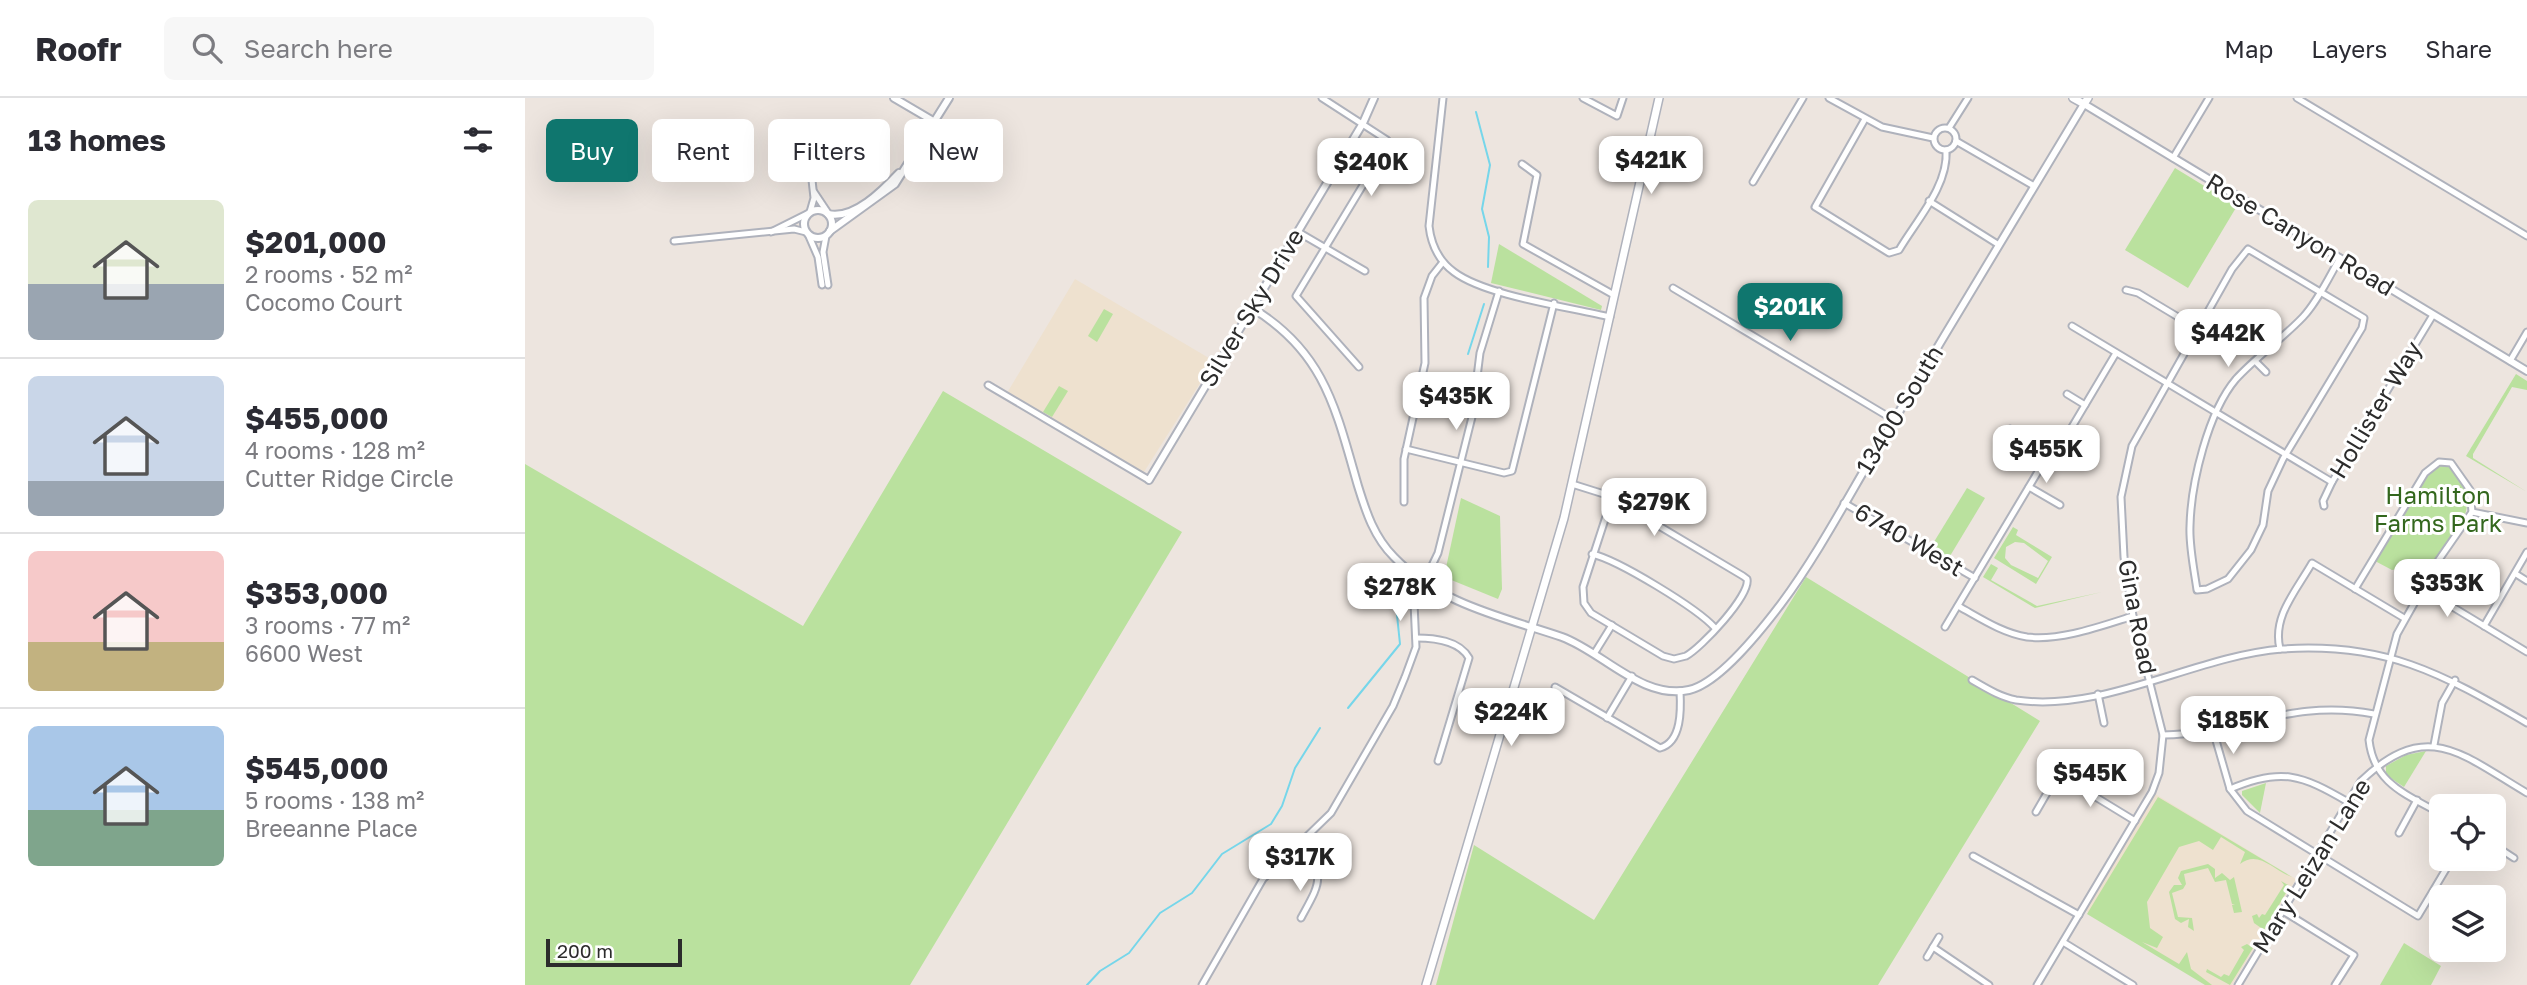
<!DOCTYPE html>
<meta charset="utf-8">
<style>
:root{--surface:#fff;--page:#f7f7f7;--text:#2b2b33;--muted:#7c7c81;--line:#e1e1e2;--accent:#0f766e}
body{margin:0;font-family:"Golos Text",sans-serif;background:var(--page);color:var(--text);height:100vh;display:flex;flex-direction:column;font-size:26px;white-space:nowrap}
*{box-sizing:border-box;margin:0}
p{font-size:23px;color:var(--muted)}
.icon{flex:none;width:38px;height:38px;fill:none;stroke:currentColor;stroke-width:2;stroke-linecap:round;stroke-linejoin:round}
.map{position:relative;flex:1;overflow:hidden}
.drawer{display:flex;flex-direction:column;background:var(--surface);width:525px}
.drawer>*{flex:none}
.top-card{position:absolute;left:21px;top:21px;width:665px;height:63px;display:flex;gap:14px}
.tools{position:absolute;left:1904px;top:696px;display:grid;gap:14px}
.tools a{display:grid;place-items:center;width:77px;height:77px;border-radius:10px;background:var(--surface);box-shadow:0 7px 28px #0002;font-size:35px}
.scale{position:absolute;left:21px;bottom:18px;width:136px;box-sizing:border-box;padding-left:7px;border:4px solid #2c2c2c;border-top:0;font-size:19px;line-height:24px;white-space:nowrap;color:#2c2c2c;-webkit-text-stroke:5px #fff;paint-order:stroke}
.price{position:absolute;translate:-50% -60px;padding:0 16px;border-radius:14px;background:#fff;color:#222;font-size:23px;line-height:46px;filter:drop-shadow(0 2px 4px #0008)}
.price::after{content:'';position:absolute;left:50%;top:42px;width:21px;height:16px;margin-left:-10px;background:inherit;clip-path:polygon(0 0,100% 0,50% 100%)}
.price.active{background:var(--accent);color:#fff}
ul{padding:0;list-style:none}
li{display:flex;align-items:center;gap:21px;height:175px;padding:0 28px}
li+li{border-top:2px solid var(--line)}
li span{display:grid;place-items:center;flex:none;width:196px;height:140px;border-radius:10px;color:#555}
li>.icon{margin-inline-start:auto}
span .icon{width:84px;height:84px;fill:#fffc;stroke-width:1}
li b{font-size:30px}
h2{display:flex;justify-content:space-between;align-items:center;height:84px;padding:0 28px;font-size:30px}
.tag{padding:0 24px;border-radius:10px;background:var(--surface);box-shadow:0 7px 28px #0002;font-size:24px;line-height:63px}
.tag.active{background:var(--accent);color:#fff}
header{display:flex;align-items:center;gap:42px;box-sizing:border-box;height:98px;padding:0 35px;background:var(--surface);border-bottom:2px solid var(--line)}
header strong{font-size:33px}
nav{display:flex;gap:38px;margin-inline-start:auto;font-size:24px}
.search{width:490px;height:63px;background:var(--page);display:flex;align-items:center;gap:18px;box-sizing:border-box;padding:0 24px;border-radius:10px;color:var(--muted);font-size:26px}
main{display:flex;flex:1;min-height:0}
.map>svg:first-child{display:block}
.education{fill:#eee1cf}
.green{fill:#bae19e;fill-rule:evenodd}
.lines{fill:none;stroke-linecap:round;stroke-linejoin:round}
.stream{stroke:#76d6ea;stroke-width:2}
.minor-casing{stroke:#afb2bc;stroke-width:9}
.tertiary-casing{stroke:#afb2bc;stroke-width:10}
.secondary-casing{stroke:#afb2bc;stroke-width:10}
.minor{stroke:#fff;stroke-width:5}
.tertiary{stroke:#fff;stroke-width:6}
.secondary{stroke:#fff;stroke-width:7}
.labels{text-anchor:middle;stroke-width:6;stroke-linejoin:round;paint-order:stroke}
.street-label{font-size:24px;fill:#2c2c2c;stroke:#fff}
.park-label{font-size:24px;fill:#33671d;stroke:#fff}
</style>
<header>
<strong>Roofr</strong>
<div class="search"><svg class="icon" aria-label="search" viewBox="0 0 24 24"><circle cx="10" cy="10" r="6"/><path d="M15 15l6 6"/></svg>Search here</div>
<nav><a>Map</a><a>Layers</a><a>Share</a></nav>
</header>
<main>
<section class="drawer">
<h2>13 homes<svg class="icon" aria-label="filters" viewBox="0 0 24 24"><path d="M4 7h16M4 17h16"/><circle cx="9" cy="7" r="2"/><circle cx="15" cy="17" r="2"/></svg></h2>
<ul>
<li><span style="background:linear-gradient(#dfe7d0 60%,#9aa5b1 0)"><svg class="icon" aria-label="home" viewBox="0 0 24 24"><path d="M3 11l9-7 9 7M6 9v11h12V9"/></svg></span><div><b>$201,000</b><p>2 rooms · 52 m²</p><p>Cocomo Court</p></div></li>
<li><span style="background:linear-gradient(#c9d6e8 75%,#9aa5b1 0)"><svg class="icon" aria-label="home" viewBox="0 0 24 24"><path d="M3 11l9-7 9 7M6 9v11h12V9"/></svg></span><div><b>$455,000</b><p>4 rooms · 128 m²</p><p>Cutter Ridge Circle</p></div></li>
<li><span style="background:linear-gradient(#f6c9c9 65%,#c2b280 0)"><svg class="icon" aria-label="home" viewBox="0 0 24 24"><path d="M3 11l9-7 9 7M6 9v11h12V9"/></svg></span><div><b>$353,000</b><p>3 rooms · 77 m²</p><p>6600 West</p></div></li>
<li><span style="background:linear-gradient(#a9c7e8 60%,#7fa58c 0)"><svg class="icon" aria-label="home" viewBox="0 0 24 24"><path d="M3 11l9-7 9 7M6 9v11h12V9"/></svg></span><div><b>$545,000</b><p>5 rooms · 138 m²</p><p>Breeanne Place</p></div></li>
</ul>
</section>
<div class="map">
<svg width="2002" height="887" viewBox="0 0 2002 887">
<rect width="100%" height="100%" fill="#ede5df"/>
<!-- education -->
<g class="education">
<path d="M550,181L689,263L619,374L482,295Z"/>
<path d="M1627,694L1771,781L1707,887H1686L1558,811Z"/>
</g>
<!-- green -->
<g class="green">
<path d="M1650,70L1712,108L1663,190L1600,152Z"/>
<path d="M974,146L1077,208L1076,212L966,185Z"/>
<path d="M579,211L588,216L572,244L563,238Z"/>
<path d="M1991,276L2002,283V292L1987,289L1948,356V360L2002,394L1941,358Z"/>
<path d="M534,288L543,293L527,319L518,314Z"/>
<path d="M418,293L657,434L385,887H0V366L278,528Z"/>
<path d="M1917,367C1928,368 1933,374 1938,383C1956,417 1916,454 1899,482L1879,470L1867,472L1850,463L1905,372Z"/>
<path d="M1442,390L1460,400L1422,463L1404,452Z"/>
<path d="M936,400L975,418L977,491L973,501L919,479Z"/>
<path d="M1488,429L1493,432L1491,437L1527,459L1511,486L1469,460ZM1490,444L1499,445L1523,463L1513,480L1486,467L1480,460L1481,449Z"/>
<path d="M1466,466L1473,470L1466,482L1512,508L1577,494L1510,510L1458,479Z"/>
<path d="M1281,479L1515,623L1353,887H911L949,747L1069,822Z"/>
<path d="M1901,653L1879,689L1861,677V668L1881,657Z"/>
<path d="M1741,685L1735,715L1717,697V693Z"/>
<path d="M1633,699L1767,779C1750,774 1734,751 1715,766L1720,754L1696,739L1688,752L1674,743L1654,749L1622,804L1625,830L1638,839L1632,850L1617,844L1654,866L1662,854L1666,871L1687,887H1680L1562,816Z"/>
<path d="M1683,766L1690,771V780L1697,775L1705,782L1709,779L1717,814L1709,815L1707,807L1710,806H1707L1701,782L1690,784L1683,770L1659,776L1661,786L1658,791L1647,795L1653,819L1667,820L1669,833L1663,829L1664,821L1656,825L1650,821L1644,794L1649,787H1657L1653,780L1656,773Z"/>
<path d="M1756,783L1765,788L1739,832L1729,825L1727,818L1732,816L1734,820L1737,816L1740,817L1759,787Z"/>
<path d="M1879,845L1916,868L1906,887H1855Z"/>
<path d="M1722,846L1728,850L1705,887L1681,874L1682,871L1696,879L1699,876L1704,878L1719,852L1716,849Z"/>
</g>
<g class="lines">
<!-- stream -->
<g class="stream">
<path d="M951,14L965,67L957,111L964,139L963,169"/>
<path d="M943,256L959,206"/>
<path d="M823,610L875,546L870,498"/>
<path d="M562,887L575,873L604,855L635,815L667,795L697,756L746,726L757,708L770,670L795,630"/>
</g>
<!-- minor casing -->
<g class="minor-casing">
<g id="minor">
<path d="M797,0L862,42L861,49L771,198L834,269"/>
<path d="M918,0L904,128C906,146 914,163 929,174C961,198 1044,209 1085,219"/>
<path d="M1058,0L1092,18L1098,0"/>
<path d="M1304,0L1357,29L1408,40"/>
<path d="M1772,0L2002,138"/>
<path d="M1340,21L1290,109L1364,155L1374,152C1391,123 1424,87 1421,52"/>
<circle cx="1420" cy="41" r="11"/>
<path d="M1424,30L1443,0"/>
<path d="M1431,43L1509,88"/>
<path d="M1648,60L1684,0"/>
<path d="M997,66L1012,77L998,146L1089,197"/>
<path d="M1228,84L1278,0"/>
<path d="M289,94L303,115"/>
<path d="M1404,103L1474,147"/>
<path d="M285,114L289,100L287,82"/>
<path d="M246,134L282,116"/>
<path d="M773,134L840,173"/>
<path d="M283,136L293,159L297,187"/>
<path d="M301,138L298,154L303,187"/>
<path d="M149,143L269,131L281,134"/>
<path d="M1148,190L1369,322"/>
<path d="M1601,192L1613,195L1673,231"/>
<path d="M1547,228L1807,384"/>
<path d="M1742,232L1752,243"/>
<path d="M1985,263L2002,234"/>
<path d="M1731,264L1741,274"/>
<path d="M463,287L624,382"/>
<path d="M1542,296L1560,307"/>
<path d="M1485,331L1526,356"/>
<path d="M881,351L979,375L987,373L1029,205"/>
<path d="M1047,386L1082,397L1087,400L1218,478L1222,481C1226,497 1176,550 1161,558L1149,561L1138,558L1066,515L1059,505L1058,489L1087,400"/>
<path d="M1504,389L1535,407"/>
<path d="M879,404V361L900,265L899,200L907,178L918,164"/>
<path d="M1319,405L1450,480"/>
<path d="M1799,408L1798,403L1807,384L1908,217"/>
<path d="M1947,414L2002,425"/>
<path d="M1067,456C1093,462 1172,510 1190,530"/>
<path d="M1991,476L2002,483"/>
<path d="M1830,491L1900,375L1914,364L1926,365L1945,392L1947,414L1913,463L1872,536L1844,642C1849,686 1881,696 1916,716"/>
<path d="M1898,491L2002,554"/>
<path d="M1433,508C1455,520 1477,535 1502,539C1536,543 1576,528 1608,518"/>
<path d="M1959,528L2002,454"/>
<path d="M1420,529L1517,367L1541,339L1591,255"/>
<path d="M891,540C909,540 934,542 944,560L913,663"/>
<path d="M1755,551C1747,519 1771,493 1787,465L1879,520"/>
<path d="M1069,556L1087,527"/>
<path d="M1447,582C1461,590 1475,599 1491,602C1579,615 1670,558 1757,551C1860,544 1916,575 2002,625"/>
<path d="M1030,589L1135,650C1157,644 1156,611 1155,593"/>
<path d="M1573,596L1579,625"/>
<path d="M1082,620L1107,578"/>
<path d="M1688,632L1705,691L1722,713L1893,818L1927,761"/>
<path d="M1638,637C1715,636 1766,600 1849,616"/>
<path d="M1909,647L1917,605L1930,582"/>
<path d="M1705,691C1756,669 1777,677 1823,704"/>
<path d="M1511,714L1533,676L1610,723"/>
<path d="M1874,735L1892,702"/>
<path d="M774,745C802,778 795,785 776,820"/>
<path d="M1969,747L1989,760"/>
<path d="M1448,758L1554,817"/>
<path d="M1758,813L1829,857L1810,887"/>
<path d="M1538,844L1608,887"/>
<path d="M1408,849L1464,887"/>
<path d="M1402,859L1414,839"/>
<path d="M677,887L738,781L806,715L868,608L880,579L891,549L889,505L913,455L947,319L955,255L974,193"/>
<path d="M1512,887L1627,694L1634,675L1638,637L1608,518L1599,459L1596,399L1607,348L1707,171L1723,151L1839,220L1837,230L1758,361L1743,393L1738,427L1726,452L1703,481L1682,491L1672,492C1669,471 1664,448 1665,428C1666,385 1683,314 1711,281C1731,259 1757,241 1778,219C1793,203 1804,179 1815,160"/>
<path d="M1713,887L1836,683C1902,620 1936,656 2002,695"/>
</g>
</g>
<!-- tertiary casing -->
<g class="tertiary-casing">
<g id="tertiary">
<path d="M369,0L410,24"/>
<circle cx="293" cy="126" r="14"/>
<path d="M303,116C329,122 358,92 374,75"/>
<path d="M305,133L370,86L424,0"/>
<path d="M727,210C800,254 811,312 833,388C841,414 849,439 869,459C914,506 978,519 1037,539C1078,554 1117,602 1164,592C1195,585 1237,531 1256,506C1297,451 1329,387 1365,329C1429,221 1494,114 1559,6L2002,273"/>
<path d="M624,382L838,25L849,0"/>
</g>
</g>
<!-- secondary casing -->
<g class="secondary-casing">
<g id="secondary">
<path d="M1548,0L1559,6L1563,0"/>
<path d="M901,887L1039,420L1134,0"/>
</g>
</g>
<!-- minor -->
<use href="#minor" class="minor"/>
<!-- tertiary -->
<use href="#tertiary" class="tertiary"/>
<!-- secondary -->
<use href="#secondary" class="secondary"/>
</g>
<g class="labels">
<!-- street labels -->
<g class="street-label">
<text transform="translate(1775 137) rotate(31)" y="8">Rose Canyon Road</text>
<text transform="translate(727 210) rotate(-59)" y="8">Silver Sky Drive</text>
<text transform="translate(1375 312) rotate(-59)" y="8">13400 South</text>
<text transform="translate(1851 312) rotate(-59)" y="8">Hollister Way</text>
<text transform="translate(1384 442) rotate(30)" y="8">6740 West</text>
<text transform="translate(1612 519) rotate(79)" y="8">Gina Road</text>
<text transform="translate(1787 768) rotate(-58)" y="8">Mary Leizan Lane</text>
</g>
<!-- park labels -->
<g class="park-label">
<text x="1913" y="406">Hamilton<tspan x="1913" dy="28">Farms Park</tspan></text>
</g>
</g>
</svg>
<div class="tools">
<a><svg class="icon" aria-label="locate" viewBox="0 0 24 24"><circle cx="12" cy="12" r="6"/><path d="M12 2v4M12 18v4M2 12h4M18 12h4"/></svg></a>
<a><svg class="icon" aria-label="layers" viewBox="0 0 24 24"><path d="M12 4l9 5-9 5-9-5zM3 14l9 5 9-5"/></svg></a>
</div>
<div class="scale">200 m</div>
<b class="price" style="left:1126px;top:98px">$421K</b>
<b class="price" style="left:846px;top:100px">$240K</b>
<b class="price active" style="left:1265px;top:245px">$201K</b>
<b class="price" style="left:1703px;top:271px">$442K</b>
<b class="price" style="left:931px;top:334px">$435K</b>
<b class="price" style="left:1521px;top:387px">$455K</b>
<b class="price" style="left:1129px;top:440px">$279K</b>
<b class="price" style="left:1922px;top:521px">$353K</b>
<b class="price" style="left:875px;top:525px">$278K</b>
<b class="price" style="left:986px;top:650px">$224K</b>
<b class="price" style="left:1708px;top:658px">$185K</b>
<b class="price" style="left:1565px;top:711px">$545K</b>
<b class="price" style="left:775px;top:795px">$317K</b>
<div class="top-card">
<a class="tag active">Buy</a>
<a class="tag">Rent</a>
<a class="tag">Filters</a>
<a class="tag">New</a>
</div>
</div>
</main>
